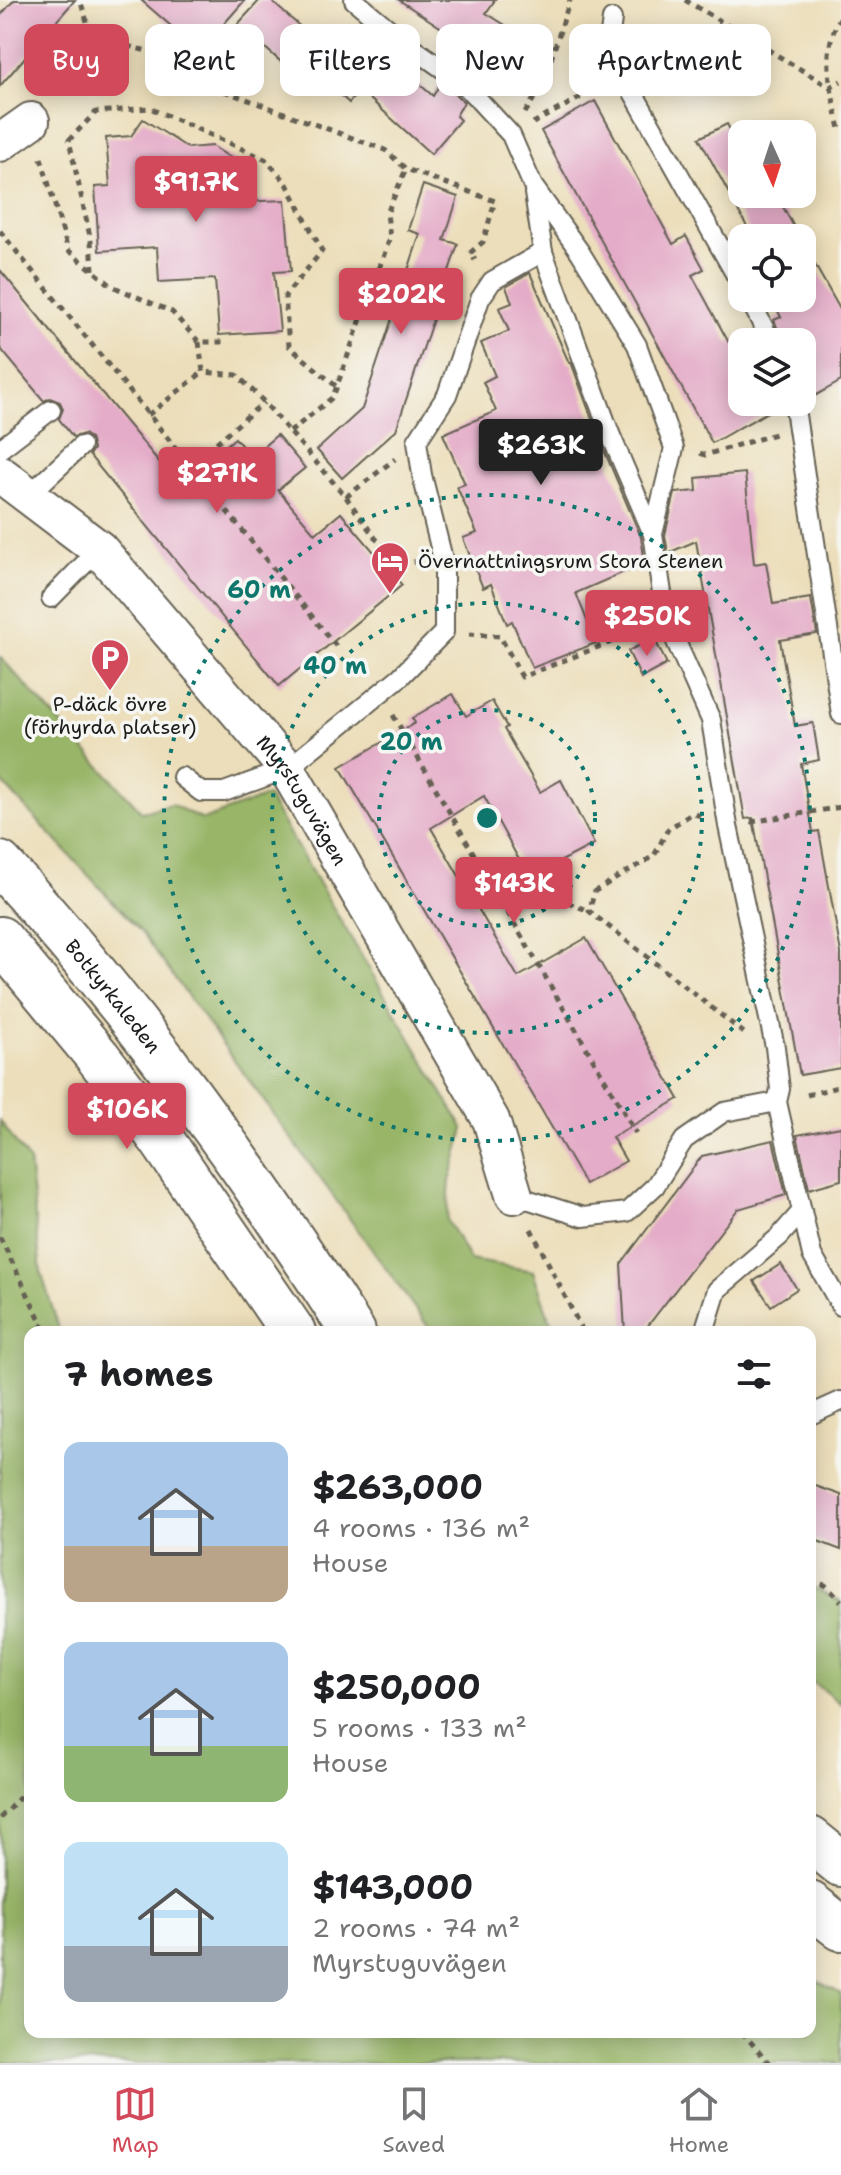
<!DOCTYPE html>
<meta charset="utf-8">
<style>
:root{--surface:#fff;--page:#f2f2f2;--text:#202124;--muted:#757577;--line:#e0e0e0;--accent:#d1495b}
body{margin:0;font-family:"Shantell Sans",sans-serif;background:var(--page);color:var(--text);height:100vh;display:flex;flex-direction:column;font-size:30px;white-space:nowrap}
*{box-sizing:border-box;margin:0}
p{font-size:26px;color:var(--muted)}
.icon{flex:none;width:44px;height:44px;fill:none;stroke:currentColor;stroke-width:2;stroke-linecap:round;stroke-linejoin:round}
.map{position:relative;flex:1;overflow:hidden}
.drawer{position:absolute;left:24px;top:1326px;width:792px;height:712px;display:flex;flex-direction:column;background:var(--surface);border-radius:16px;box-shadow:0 4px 20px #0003}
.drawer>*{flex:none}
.top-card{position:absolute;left:24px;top:24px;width:794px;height:72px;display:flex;gap:16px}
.needle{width:52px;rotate:177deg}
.tools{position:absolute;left:728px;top:120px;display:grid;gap:16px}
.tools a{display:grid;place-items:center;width:88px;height:88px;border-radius:16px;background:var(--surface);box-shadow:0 4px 20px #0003;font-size:40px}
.price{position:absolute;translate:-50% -68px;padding:0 18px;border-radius:8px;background:var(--accent);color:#fff;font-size:26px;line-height:52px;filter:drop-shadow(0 2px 4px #0008)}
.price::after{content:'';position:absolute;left:50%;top:48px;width:24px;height:18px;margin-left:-12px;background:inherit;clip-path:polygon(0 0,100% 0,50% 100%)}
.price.on{background:#222;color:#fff}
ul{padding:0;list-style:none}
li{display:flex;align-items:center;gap:24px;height:200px;padding:0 40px}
li span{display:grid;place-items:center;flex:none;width:224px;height:160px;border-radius:16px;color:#555}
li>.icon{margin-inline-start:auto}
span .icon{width:96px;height:96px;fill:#fffc;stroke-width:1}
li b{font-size:34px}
h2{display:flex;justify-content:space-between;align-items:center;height:96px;padding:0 40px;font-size:34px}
.chip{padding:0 28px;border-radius:16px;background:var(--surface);box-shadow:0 4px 20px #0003;font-size:28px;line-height:72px}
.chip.on{background:var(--accent);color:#fff}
.tab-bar{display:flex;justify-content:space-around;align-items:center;height:112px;border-top:2px solid var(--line);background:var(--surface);font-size:22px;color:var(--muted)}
.tab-bar a{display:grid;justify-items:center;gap:4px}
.tab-bar .on{color:var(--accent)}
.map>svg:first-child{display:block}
.forest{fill:#98b567;stroke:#5a6842;stroke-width:2}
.building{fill:#e4acc8}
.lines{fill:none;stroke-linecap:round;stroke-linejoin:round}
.lane-casing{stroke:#656053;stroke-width:22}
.street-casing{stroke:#656053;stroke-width:40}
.secondary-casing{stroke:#656053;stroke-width:48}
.path{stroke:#656053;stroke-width:5;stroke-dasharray:6 6;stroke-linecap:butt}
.lane{stroke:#fff;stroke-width:18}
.street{stroke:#fff;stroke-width:36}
.secondary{stroke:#fff;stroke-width:44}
.ring{fill:none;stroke:#0f766e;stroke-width:4;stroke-dasharray:4 8}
.labels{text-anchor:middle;stroke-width:7;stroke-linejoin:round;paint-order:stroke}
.poi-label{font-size:20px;fill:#1c1c1c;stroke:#f6f6f2;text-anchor:start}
.street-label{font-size:20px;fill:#1c1c1c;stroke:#f6f6f2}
.centre{fill:#0f766e;stroke:#f6f6f2;stroke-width:4}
.ring-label{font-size:24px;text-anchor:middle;font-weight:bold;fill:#0f766e;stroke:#f6f6f2;stroke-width:7;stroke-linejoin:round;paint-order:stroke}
</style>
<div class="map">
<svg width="841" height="2063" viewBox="0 0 841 2063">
<rect width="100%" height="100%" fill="#f6f6f2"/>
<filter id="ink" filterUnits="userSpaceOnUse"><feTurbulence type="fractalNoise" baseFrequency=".0125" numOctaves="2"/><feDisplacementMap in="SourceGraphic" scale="16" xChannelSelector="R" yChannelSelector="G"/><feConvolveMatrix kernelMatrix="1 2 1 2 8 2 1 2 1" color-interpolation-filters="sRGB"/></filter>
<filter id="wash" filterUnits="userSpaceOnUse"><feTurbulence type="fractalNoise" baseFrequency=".006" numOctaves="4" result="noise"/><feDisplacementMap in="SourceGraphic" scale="32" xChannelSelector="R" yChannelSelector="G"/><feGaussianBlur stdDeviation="1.8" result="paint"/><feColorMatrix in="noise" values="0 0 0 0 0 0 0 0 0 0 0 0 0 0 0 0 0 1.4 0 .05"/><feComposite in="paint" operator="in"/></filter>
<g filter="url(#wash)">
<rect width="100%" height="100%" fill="#ecdeba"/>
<!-- forest -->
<g class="forest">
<path d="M0,657L142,812L171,804L203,820L267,796L464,1129L450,1181L447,1220L470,1260L533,1271L554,1332H432L141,932L0,780Z"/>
<path d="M0,1121L29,1161L41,1272L60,1332H30V2032H810V1977L841,1994V2063H0Z"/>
<path d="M810,1586L841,1602V1704L810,1680Z"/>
</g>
<g id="blocks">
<!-- building -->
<g class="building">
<path d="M14,0H75L0,86V16Z"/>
<path d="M141,0H245L200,51Z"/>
<path d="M260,0H270L330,53L342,41L373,69L386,55L433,96L441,82L464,102L456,116L460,120L431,154L360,90L349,103L315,72L305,83L238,24Z"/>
<path d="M399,0H495L486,13L526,38L502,76L486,66L477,80L454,62L466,44Z"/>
<path d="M595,101L673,244L686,236L704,269L692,275L729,343L752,331L758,342H742V402H782V404L712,443L541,131Z"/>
<path d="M143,119L188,148L212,146L237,162L239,202L285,200L291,271L274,272L280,331L219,335L215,279L159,282L157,247L99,251L95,187L110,186L106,138L131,136Z"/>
<path d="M727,124L742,152V194H776L800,238H753L699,138Z"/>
<path d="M423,185L458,197L444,240L458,244L396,430L342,478L317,450L362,409L420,234L408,230Z"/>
<path d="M802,242L841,311V381L813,397L812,388L802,393V342H783L774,320L781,317L771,298H802Z"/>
<path d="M0,270L179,486L235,438L251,457L277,435L305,468L278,490L315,534L341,513L402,585L279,686L89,455L93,449L90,438L84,434L73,437L59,419L63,409L60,402L50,398L44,401L0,348Z"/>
<path d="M530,273L569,363L571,362L600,441L641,537L645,563L576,593L596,643L532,668L512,621L507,624L491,584L483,588L463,538L477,533L457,487L465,484L443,434L496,411L483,382L495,376L481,343L509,331L499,308L512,303L506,287Z"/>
<path d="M745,473L754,564L766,562L773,604L811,598L817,634L780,640L795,726L813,723L819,760L801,764L813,832L819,831L841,953V1068L800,1075L753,818L745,819L696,541L668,553L665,535L675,493L697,491L696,478Z"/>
<path d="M654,638L667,664L641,678L628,651Z"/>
<path d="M453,694L466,716L492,701L507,727L504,729L540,792L561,780L594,844L529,878L484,796L431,828L518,977L586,938L679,1099L612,1137L626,1161L585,1184L340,767L415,723L412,718Z"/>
<path d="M841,1127V1180L809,1189L797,1135Z"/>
<path d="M773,1140L786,1195L738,1209L643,1332H625L621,1264L702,1156Z"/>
<path d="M781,1264L797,1289L771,1306L754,1281Z"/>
<path d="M810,1484L841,1495V1550L810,1538Z"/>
</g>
</g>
</g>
<g filter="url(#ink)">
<use href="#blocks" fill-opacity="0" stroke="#656053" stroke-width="2"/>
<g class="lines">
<!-- lane casing -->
<g class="lane-casing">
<g id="lane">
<path d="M354,0L403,41L463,83L511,135L533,186L580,252L637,345L674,448L653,534L666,619L711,720L728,826L775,1047L780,1089L777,1102L812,1255L841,1306"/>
<path d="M612,19L608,48L742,286"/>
<path d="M534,193L543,252L611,436L653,534"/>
<path d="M749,298L771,342"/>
<path d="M794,402L841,714"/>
<path d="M0,449L51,410"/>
<path d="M29,495L81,446"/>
<path d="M51,598L99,549"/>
<path d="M182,777L201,792H224L287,769L400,677L444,632V563L422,475L417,441L447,395L480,299L492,281L543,252"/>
<path d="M514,1195L583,1217L627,1212L655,1186L684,1140L724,1112L777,1102"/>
<path d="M704,1332L717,1290L779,1237L802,1211"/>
<path d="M810,1415L841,1401"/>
</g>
</g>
<!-- street casing -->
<g class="street-casing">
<g id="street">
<path d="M0,143L31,121"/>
<path id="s1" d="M0,474L99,549L287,769L491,1120L514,1195"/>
</g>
</g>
<!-- secondary casing -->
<g class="secondary-casing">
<g id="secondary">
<path id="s2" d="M0,864C131,1006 249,1170 353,1332"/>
<path d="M0,939L98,1057L161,1139L293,1332"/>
<path d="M810,1839L841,1864"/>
<path d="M810,1904L841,1928"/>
</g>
</g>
<!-- path -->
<g class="path">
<path d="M685,0L830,87L841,81"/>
<path d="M841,17C818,50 833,98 841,133"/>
<path d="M92,37L159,54L216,88L385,150L406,169L495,201L483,242L470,253L475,260"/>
<path d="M52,92L92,37L80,0"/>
<path d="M525,113L543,84L570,0"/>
<path d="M533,123L602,86"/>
<path d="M41,158L68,250L112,286L172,312L199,342H226"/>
<path d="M0,231L336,646"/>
<path d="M93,270L91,241L69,140L96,112L150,108L265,159L286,182L322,251L285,296L289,346L337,387"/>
<path d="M199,342L203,372L237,375L264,402L346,497L376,539L407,562H416"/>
<path d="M148,415L203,372"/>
<path d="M290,432L333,397L390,238L387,213L406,169"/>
<path d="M700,453L705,455L775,434"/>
<path d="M189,466L264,402"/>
<path d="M346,497L395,459"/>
<path d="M469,634L500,636L522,677L644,629"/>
<path d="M393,715L636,1133"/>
<path d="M700,816L693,813L668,829L654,856L595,891L589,911L744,1033"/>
<path d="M751,822L841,807"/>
<path d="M497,894C534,892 555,897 589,911"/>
<path d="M807,1095L841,1086"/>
<path d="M531,1229L583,1332"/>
<path d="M0,1237L46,1332"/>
<path d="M810,1581L825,1585L841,1601"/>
<path d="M0,1818L30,1787"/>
<path d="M742,2032L769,2063"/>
</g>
<!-- lane -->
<use href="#lane" class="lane"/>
<!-- street -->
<use href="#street" class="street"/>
<!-- secondary -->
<use href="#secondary" class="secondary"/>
</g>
</g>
<!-- distance rings -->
<g class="ring">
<circle cx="487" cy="818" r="108"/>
<circle cx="487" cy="818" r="215"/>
<circle cx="487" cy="818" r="323"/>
</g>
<!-- icons -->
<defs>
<g id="hotel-pin" transform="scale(2)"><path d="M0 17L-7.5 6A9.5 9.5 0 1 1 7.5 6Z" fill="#d1495b" stroke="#f6f6f2"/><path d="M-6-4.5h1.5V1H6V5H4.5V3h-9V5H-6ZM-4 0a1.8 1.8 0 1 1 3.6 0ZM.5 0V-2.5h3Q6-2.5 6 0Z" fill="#fff"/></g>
<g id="parking-pin" transform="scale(2)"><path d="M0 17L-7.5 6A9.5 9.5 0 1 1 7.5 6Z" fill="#d1495b" stroke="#f6f6f2"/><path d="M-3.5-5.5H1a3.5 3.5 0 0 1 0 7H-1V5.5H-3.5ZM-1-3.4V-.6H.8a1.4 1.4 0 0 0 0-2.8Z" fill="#fff"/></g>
</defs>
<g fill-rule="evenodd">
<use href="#hotel-pin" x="390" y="561"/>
<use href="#parking-pin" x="110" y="658"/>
</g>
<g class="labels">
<!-- poi labels -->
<g class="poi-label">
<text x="418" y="568">Övernattningsrum Stora Stenen</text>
<text x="110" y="711" text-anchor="middle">P-däck övre<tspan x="110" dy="23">(förhyrda platser)</tspan></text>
</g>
<!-- street labels -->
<g class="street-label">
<text dy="7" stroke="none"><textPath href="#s1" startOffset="448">Myrstuguvägen</textPath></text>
<text dy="7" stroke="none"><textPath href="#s2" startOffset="174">Botkyrkaleden</textPath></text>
</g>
</g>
<circle cx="487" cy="818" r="12" class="centre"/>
<g class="ring-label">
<text x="259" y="598">60 m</text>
<text x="335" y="674">40 m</text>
<text x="411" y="750">20 m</text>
</g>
</svg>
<div class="tools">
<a><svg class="needle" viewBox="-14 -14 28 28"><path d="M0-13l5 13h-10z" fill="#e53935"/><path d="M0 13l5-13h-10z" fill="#757577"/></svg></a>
<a><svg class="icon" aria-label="locate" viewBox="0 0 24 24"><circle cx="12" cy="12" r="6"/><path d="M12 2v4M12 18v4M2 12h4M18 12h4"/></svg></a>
<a><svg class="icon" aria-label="layers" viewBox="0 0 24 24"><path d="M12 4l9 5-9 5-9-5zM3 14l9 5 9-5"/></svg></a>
</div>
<b class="price" style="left:196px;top:224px">$91.7K</b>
<b class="price" style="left:401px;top:336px">$202K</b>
<b class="price on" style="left:541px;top:487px">$263K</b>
<b class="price" style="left:217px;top:515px">$271K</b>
<b class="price" style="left:647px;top:658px">$250K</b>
<b class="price" style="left:514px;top:925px">$143K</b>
<b class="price" style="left:127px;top:1151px">$106K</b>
<div class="top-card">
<a class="chip on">Buy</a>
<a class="chip">Rent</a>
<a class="chip">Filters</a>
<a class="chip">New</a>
<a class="chip">Apartment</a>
</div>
<section class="drawer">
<h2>7 homes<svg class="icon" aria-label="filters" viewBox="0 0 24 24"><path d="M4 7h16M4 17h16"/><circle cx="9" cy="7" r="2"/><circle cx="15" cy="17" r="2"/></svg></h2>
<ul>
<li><span style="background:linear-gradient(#a9c7e8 65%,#b9a48a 0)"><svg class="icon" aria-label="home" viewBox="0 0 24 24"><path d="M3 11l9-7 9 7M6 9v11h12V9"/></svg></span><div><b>$263,000</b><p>4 rooms · 136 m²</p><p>House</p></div></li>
<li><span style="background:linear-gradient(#a9c7e8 65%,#8fb573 0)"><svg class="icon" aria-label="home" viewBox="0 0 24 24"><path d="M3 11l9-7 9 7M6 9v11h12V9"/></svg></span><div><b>$250,000</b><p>5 rooms · 133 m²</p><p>House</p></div></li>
<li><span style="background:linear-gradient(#bfe0f5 65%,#9aa5b1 0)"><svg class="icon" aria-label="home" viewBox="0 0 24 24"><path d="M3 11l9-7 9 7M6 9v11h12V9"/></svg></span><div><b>$143,000</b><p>2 rooms · 74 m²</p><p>Myrstuguvägen</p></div></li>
</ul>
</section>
</div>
<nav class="tab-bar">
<a class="on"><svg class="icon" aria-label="map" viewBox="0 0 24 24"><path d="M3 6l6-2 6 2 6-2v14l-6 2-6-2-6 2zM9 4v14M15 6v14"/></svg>Map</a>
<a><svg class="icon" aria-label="saved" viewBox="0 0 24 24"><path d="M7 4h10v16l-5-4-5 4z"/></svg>Saved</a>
<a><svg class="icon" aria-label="home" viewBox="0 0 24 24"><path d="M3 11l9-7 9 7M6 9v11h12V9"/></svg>Home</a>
</nav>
